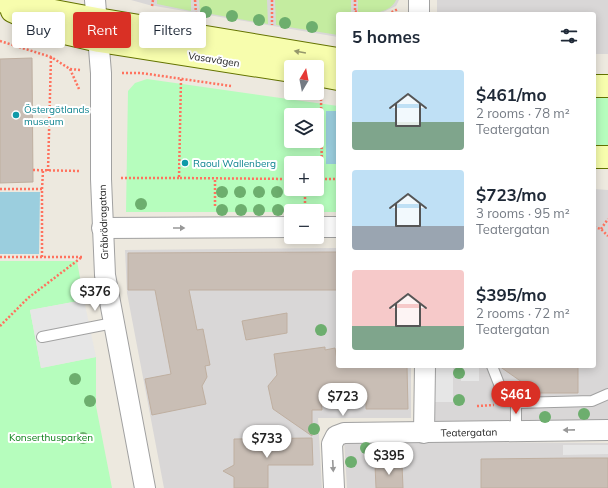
<!DOCTYPE html>
<meta charset="utf-8">
<style>
:root{--surface:#fff;--page:#f2f2f3;--text:#1f2937;--muted:#747a83;--accent:#d93025}
body{margin:0;font-family:Mulish,sans-serif;background:var(--page);color:var(--text);height:100vh;display:flex;flex-direction:column;font-size:15px;white-space:nowrap}
*{box-sizing:border-box;margin:0}
p{font-size:13px;color:var(--muted)}
.icon{flex:none;width:22px;height:22px;fill:none;stroke:currentColor;stroke-width:2;stroke-linecap:round;stroke-linejoin:round}
.map{position:relative;flex:1;overflow:hidden}
.side{position:absolute;left:336px;top:12px;width:260px;height:356px;display:flex;flex-direction:column;background:var(--surface);border-radius:4px;box-shadow:0 2px 10px #0003}
.side>*{flex:none}
.banner{position:absolute;left:12px;top:12px;width:264px;height:36px;display:flex;gap:8px}
.needle{width:26px;rotate:10deg}
.fabs{position:absolute;left:284px;top:60px;display:grid;gap:8px}
.fabs a{display:grid;place-items:center;width:40px;height:40px;border-radius:4px;background:var(--surface);box-shadow:0 2px 10px #0003;font-size:20px}
.price{position:absolute;translate:-50% -34px;padding:0 9px;border-radius:14px;background:#fff;color:#222;font-size:13px;line-height:26px;filter:drop-shadow(0 1px 2px #0008)}
.price::after{content:'';position:absolute;left:50%;top:24px;width:12px;height:9px;margin-left:-6px;background:inherit;clip-path:polygon(0 0,100% 0,50% 100%)}
.price.active{background:var(--accent);color:#fff}
ul{padding:0;list-style:none}
li{display:flex;align-items:center;gap:12px;height:100px;padding:0 16px}
li span{display:grid;place-items:center;flex:none;width:112px;height:80px;border-radius:4px;color:#555}
li>.icon{margin-inline-start:auto}
span .icon{width:48px;height:48px;fill:#fffc;stroke-width:1}
li b{font-size:17px}
h2{display:flex;justify-content:space-between;align-items:center;height:48px;padding:0 16px;font-size:17px}
.pill{padding:0 14px;border-radius:4px;background:var(--surface);box-shadow:0 2px 10px #0003;font-size:14px;line-height:36px}
.pill.active{background:var(--accent);color:#fff}
.map>svg:first-child{display:block}
.residential{fill:#d9d7d7}
.grass{fill:#c4eca0}
.park{fill:#b6fdbd;fill-rule:evenodd}
.parking{fill:#e6e6e6}
.water{fill:#9bcede}
.building{fill:#c9beb5;stroke:#bfafa0}
.lines{fill:none;stroke-linecap:round;stroke-linejoin:round}
.lane-casing{stroke:#a1a1a1;stroke-width:12}
.street-casing{stroke:#a1a1a1;stroke-width:22}
.secondary-casing{stroke:#647300;stroke-width:24}
.path{stroke:#ff725e;stroke-width:2.5;stroke-dasharray:2 2;stroke-linecap:butt}
.lane{stroke:#fff;stroke-width:10}
.street{stroke:#fff;stroke-width:20}
.secondary{stroke:#f7fdad;stroke-width:22}
.tree{fill:#6dae6e}
.oneway{fill:#94976b}
.oneway2{fill:#989898}
.culture-dot{fill:#0f9aa8;stroke:#fff;stroke-width:1.5}
.labels{text-anchor:middle;stroke-width:4;stroke-linejoin:round;paint-order:stroke}
.street-label{font-size:10px;fill:#1a1a1a;stroke:#fff}
.culture-label{font-size:10px;fill:#0d838f;stroke:#fff;text-anchor:start}
.park-label{font-size:10px;fill:#047d11;stroke:#fff}
</style>
<div class="map">
<svg width="608" height="488" viewBox="0 0 608 488">
<rect width="100%" height="100%" fill="#ede9df"/>
<!-- residential -->
<g class="residential">
<path d="M131,0H399L396,6L379,14H338V37L149,5Z"/>
<path d="M437,0H608V54H594V14H437Z"/>
<path d="M594,189L608,190V421L435,424V402H453V366H594Z"/>
<path d="M338,248V366H411V418H318L322,488H164L127,293L125,250Z"/>
<path d="M344,441L608,443V488H347Z"/>
</g>
<!-- grass -->
<g class="grass">
<path d="M157,0H191V11L157,4Z"/>
<path d="M199,0H267L268,24L200,12Z"/>
<path d="M275,0H351V14H338V35L276,25Z"/>
<path d="M358,0H396C391,13 370,14 358,14Z"/>
</g>
<!-- park -->
<g class="park">
<path d="M147,79L338,106V212H126L128,91L135,83ZM291,115H317V141H291ZM291,163H317V189H291Z"/>
<rect x="594" y="93" width="14" height="56"/>
<path d="M0,261H77L84,300L30,310L41,368L96,357V406L112,488H0Z"/>
</g>
<!-- parking -->
<g class="parking">
<path d="M84,300L96,357L41,368L30,310Z"/>
<rect x="435" y="366" width="18" height="36"/>
<rect x="461" y="366" width="18" height="15"/>
<path d="M563,445H608V454L563,455Z"/>
</g>
<!-- water -->
<g class="water">
<rect x="326" y="111" width="12" height="53"/>
<path d="M0,192H40L39,254H0Z"/>
</g>
<!-- building -->
<g class="building">
<path d="M32,58L33,182L0,183V59Z"/>
<path d="M338,252V290H189L197,330L203,329L210,365L205,366L207,377L202,386L206,404L152,415L145,379L171,374L155,290H128V253Z"/>
<path d="M287,313V333L246,340L242,321Z"/>
<path d="M325,347V350L335,348L338,366H407L408,409H366V398L321,397L322,410H312V436L273,409L268,386L277,375L274,354Z"/>
<path d="M499,366H578V393H531L529,391V387Z"/>
<path d="M312,438L313,465H268V488H234V477L223,471L234,465V439Z"/>
<path d="M578,458H608V488H481V459Z"/>
<path d="M393,462L402,464L403,488H376L375,465Z"/>
</g>
<g class="lines">
<!-- lane casing -->
<g class="lane-casing">
<g id="lane">
<path d="M42,337L113,323"/>
<path d="M492,366L501,389L516,403L592,401L608,394"/>
<path d="M516,403V431"/>
</g>
</g>
<!-- street casing -->
<g class="street-casing">
<g id="street">
<path d="M95,0L101,73V179L105,275L145,488"/>
<path d="M419,0V14"/>
<path d="M317,227H338"/>
<path d="M102,228L291,227"/>
<path d="M424,433L425,366"/>
<path d="M334,488L332,444L336,436L344,433L608,430"/>
</g>
</g>
<!-- secondary casing -->
<g class="secondary-casing">
<g id="secondary">
<path d="M0,1L97,19L338,59"/>
<path d="M12,11L56,31L99,41L291,71"/>
<path d="M317,75L338,79"/>
<path d="M594,86H608"/>
<path d="M594,157H608"/>
</g>
</g>
<!-- path -->
<g class="path">
<path d="M195,0L196,13"/>
<path d="M272,0V25"/>
<path d="M152,6L153,0"/>
<path d="M355,11L361,14"/>
<path d="M355,14V0"/>
<path d="M388,14L398,9"/>
<path d="M0,41L51,57L70,69L80,70"/>
<path d="M70,69L79,89"/>
<path d="M122,73H141L231,86"/>
<path d="M181,79L179,178L291,179"/>
<path d="M291,94L310,97"/>
<path d="M321,99L322,179"/>
<path d="M33,170L80,171"/>
<path d="M48,171L51,57"/>
<path d="M121,178H179"/>
<path d="M317,179H338"/>
<path d="M0,189H42V258"/>
<path d="M42,189L43,171"/>
<path d="M305,189V210"/>
<path d="M215,206V178"/>
<path d="M594,227L601,229L608,236"/>
<path d="M601,229L608,219"/>
<path d="M0,257H82V255"/>
<path d="M0,326L28,298L82,257"/>
<path d="M477,406L494,405"/>
</g>
<!-- lane -->
<use href="#lane" class="lane"/>
<!-- street -->
<use href="#street" class="street"/>
<!-- secondary -->
<use href="#secondary" class="secondary"/>
</g>
<!-- trees -->
<g class="tree">
<circle cx="206" cy="12" r="6"/>
<circle cx="232" cy="16" r="6"/>
<circle cx="259" cy="20" r="6"/>
<circle cx="285" cy="23" r="6"/>
<circle cx="312" cy="27" r="6"/>
<circle cx="222" cy="192" r="6"/>
<circle cx="240" cy="192" r="6"/>
<circle cx="259" cy="192" r="6"/>
<circle cx="277" cy="192" r="6"/>
<circle cx="141" cy="204" r="6"/>
<circle cx="222" cy="210" r="6"/>
<circle cx="241" cy="210" r="6"/>
<circle cx="259" cy="210" r="6"/>
<circle cx="278" cy="210" r="6"/>
<circle cx="321" cy="330" r="6"/>
<circle cx="459" cy="373" r="6"/>
<circle cx="75" cy="379" r="6"/>
<circle cx="459" cy="400" r="6"/>
<circle cx="90" cy="401" r="6"/>
<circle cx="584" cy="414" r="6"/>
<circle cx="545" cy="417" r="6"/>
<circle cx="314" cy="429" r="6"/>
<circle cx="83" cy="438" r="6"/>
<circle cx="366" cy="448" r="6"/>
<circle cx="351" cy="462" r="6"/>
</g>
<!-- one-way arrows -->
<defs><path id="oneway-solid" d="M-6-.8H1V-3.2L6.5 0L1 3.2V.8H-6Z"/></defs>
<use class="oneway" href="#oneway-solid" transform="translate(300 52) rotate(-170)"/>
<g class="oneway2">
<use href="#oneway-solid" transform="translate(179 228)"/>
<use href="#oneway-solid" transform="translate(569 430) rotate(179)"/>
<use href="#oneway-solid" transform="translate(333 466) rotate(87)"/>
</g>
<!-- markers -->
<g class="culture-dot">
<circle cx="16" cy="115" r="4"/>
<circle cx="185" cy="163" r="4"/>
</g>
<g class="labels">
<!-- street labels -->
<g class="street-label">
<text transform="translate(214 59) rotate(9)" y="4">Vasavägen</text>
<text transform="translate(103 222) rotate(-92)" y="4">Gråbrödragatan</text>
<text transform="translate(469 432) rotate(-1)" y="4">Teatergatan</text>
</g>
<!-- culture labels -->
<g class="culture-label">
<text x="24" y="113">Östergötlands<tspan x="24" dy="12">museum</tspan></text>
<text x="193" y="167">Raoul Wallenberg</text>
</g>
<!-- park labels -->
<g class="park-label">
<text x="51" y="441">Konserthusparken</text>
</g>
</g>
</svg>
<div class="fabs">
<a><svg class="needle" viewBox="-14 -14 28 28"><path d="M0-13l5 13h-10z" fill="#e53935"/><path d="M0 13l5-13h-10z" fill="#747a83"/></svg></a>
<a><svg class="icon" aria-label="layers" viewBox="0 0 24 24"><path d="M12 4l9 5-9 5-9-5zM3 14l9 5 9-5"/></svg></a>
<a>+</a>
<a>−</a>
</div>
<b class="price" style="left:95px;top:312px">$376</b>
<b class="price active" style="left:516px;top:415px">$461</b>
<b class="price" style="left:343px;top:417px">$723</b>
<b class="price" style="left:267px;top:459px">$733</b>
<b class="price" style="left:389px;top:476px">$395</b>
<div class="banner">
<a class="pill">Buy</a>
<a class="pill active">Rent</a>
<a class="pill">Filters</a>
</div>
<section class="side">
<h2>5 homes<svg class="icon" aria-label="filters" viewBox="0 0 24 24"><path d="M4 7h16M4 17h16"/><circle cx="9" cy="7" r="2"/><circle cx="15" cy="17" r="2"/></svg></h2>
<ul>
<li><span style="background:linear-gradient(#bfe0f5 65%,#7fa58c 0)"><svg class="icon" aria-label="home" viewBox="0 0 24 24"><path d="M3 11l9-7 9 7M6 9v11h12V9"/></svg></span><div><b>$461/mo</b><p>2 rooms · 78 m²</p><p>Teatergatan</p></div></li>
<li><span style="background:linear-gradient(#bfe0f5 70%,#9aa5b1 0)"><svg class="icon" aria-label="home" viewBox="0 0 24 24"><path d="M3 11l9-7 9 7M6 9v11h12V9"/></svg></span><div><b>$723/mo</b><p>3 rooms · 95 m²</p><p>Teatergatan</p></div></li>
<li><span style="background:linear-gradient(#f6c9c9 70%,#7fa58c 0)"><svg class="icon" aria-label="home" viewBox="0 0 24 24"><path d="M3 11l9-7 9 7M6 9v11h12V9"/></svg></span><div><b>$395/mo</b><p>2 rooms · 72 m²</p><p>Teatergatan</p></div></li>
</ul>
</section>
</div>
